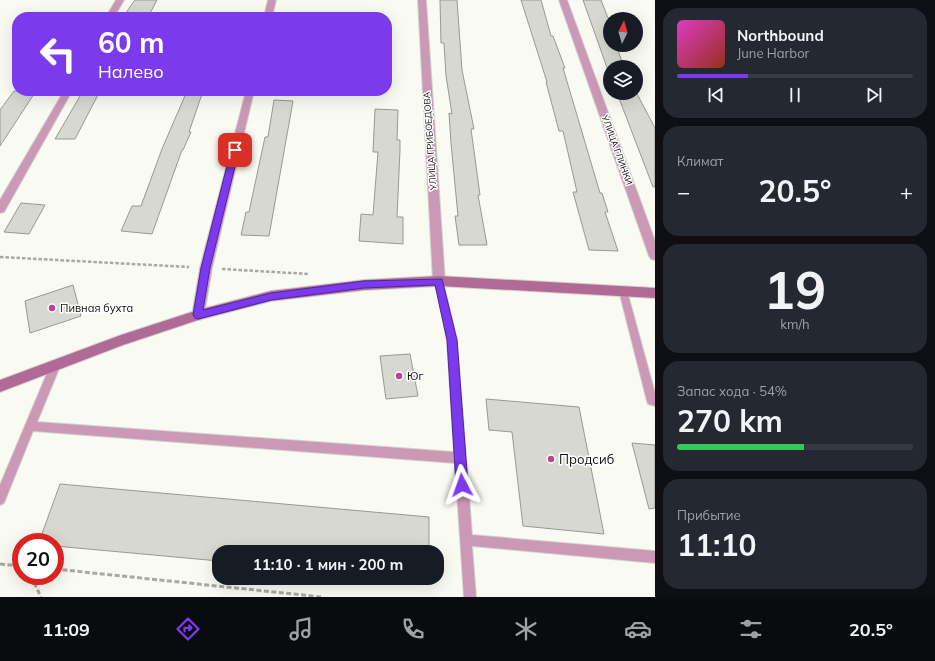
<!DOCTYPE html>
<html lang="ru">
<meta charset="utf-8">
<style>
body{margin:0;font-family:Mulish,sans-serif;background:#242831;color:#f1f3f6;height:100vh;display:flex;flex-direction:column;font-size:15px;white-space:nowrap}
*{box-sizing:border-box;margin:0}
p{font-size:13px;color:#9ea1a6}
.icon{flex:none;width:22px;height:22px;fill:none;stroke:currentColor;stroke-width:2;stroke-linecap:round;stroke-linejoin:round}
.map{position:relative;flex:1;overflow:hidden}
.side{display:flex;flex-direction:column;gap:8px;padding:8px;background:#0d0f14;width:280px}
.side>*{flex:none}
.banner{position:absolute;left:12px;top:12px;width:380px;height:84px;border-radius:16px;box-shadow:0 4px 16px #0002;background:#7c3aed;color:#fff;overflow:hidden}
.needle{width:26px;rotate:5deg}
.controls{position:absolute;left:603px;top:12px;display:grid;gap:8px}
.controls a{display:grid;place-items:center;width:40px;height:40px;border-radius:50%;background:#171b24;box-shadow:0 4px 16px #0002;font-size:20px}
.speed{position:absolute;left:12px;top:533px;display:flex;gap:8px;font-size:20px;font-weight:700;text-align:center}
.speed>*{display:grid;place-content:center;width:52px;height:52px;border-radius:50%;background:#171b24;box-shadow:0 4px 16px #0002;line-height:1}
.speed .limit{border:6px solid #d22;background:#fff;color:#111}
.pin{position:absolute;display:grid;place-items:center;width:34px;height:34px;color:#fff;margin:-17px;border-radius:8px;box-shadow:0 2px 6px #0006}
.me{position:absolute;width:44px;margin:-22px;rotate:356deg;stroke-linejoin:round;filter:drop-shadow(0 0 3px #0008)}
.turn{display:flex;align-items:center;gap:14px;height:84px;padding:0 20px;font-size:18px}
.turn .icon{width:52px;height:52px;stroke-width:2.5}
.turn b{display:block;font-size:28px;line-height:34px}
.big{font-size:30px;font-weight:700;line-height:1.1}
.side .tile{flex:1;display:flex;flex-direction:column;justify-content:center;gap:6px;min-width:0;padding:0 14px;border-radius:16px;background:#242831}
.side .dial{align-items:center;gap:0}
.dial b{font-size:52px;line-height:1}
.song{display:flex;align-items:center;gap:12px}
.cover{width:48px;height:48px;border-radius:6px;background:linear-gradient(135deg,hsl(310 70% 55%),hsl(10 70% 35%))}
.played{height:4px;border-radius:2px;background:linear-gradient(90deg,#7c3aed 30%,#363941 30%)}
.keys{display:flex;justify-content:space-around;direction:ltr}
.heat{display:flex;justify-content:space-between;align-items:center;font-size:22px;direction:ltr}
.charge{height:6px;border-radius:3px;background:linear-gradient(90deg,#34c759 54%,#363941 0)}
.trip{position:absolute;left:212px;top:545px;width:232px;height:40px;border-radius:16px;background:#171b24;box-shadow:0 4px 16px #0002;font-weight:700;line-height:40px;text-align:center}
.dock{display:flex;height:64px;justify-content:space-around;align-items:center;background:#090b0e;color:#9ea1a6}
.dock .icon{width:28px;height:28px}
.dock .selected{color:#7c3aed}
.dock b{font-size:18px;color:#f1f3f6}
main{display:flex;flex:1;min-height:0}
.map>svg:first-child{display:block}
.building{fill:#d7d9d1;stroke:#989992}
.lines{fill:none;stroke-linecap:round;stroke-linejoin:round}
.service-casing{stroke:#d3d4cd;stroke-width:2}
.minor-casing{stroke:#d3d4cd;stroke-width:2}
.secondary-casing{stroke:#d3d4cd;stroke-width:2}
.path-far1{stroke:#a8a9a3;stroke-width:2.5;stroke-dasharray:3.5 2;stroke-linecap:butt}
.path{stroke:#a8a9a3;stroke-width:3;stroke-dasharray:5 2.5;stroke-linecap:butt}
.service{fill:#cb99b6;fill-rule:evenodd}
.minor{fill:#cb99b6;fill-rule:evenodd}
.secondary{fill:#b16a95;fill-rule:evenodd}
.route{fill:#7c3aed;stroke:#51269a}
.poi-dot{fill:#bd4294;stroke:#fff;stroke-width:1.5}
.labels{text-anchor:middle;stroke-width:3;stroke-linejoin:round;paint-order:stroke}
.far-street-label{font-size:9px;fill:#0e0e0c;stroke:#fff}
.poi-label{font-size:11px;fill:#0e0e0c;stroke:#fff;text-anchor:start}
.near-poi-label{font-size:13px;fill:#0e0e0c;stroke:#fff;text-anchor:start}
</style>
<main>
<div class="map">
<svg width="655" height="597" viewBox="0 0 655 597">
<rect width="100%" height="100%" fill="#f9faf2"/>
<g class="building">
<polygon points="135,0 157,0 148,17 123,17"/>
<polygon points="440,0 457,0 462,70 474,129 471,129 480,195 478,195 487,245 459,245 455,216 458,216 451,143 449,113 452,114 446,76 444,43 441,43"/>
<polygon points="521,0 541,0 551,36 553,36 565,68 563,68 600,193 602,193 608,212 605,212 618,251 589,250 573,192 577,192 563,131 559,131 546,82 547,82"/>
<polygon points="583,0 601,0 608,18 610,18 610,45 616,45 624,67 610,67 610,76"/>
<polygon points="14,91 36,91 0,146 0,110"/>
<polygon points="83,91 100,91 75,139 55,139"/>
<polygon points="187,91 203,91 189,132 191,132 183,150 182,150 152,234 121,231 132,206 141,206 162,149"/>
<polygon points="636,92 655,128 655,187 653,187 617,93"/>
<polygon points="274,100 293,101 269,236 241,235 246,212 249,212 265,137 268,137"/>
<polygon points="375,109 398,110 397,140 400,140 400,150 397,217 403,217 403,244 359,241 361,214 373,215 378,152 373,152"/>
<polygon points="21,203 45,205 29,234 4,232"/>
<polygon points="73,285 81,316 30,333 25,301"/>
<polygon points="410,354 418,396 386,399 380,356"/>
<polygon points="486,399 579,407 604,534 523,526 512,432 489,430"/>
<polygon points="632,443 655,445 655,508 649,509"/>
<polygon points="60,484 429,517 429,552 219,552 219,561 55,546 55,542 39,542"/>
</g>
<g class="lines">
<defs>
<g id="service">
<polygon points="439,277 442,279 443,281 457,340 472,535 655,551 655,563 472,546 476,597 464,597 455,463 33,431 4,503 0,505 0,485 51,364 53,361 56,360 59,361 61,364 37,422 454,452 447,340 435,281 436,279"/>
<polygon points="623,287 626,288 627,291 655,393 655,406 648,404 647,401 619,291 620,288"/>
</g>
<g id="minor">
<polygon points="116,0 124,0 114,17 106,17"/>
<polygon points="268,0 276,0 272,17 264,17"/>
<polygon points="418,0 426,0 445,281 443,284 439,286 435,284 433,281"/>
<polygon points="559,0 567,0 655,241 655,260 651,259 649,256"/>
<polygon points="64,91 72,91 4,212 0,213 0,200"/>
<polygon points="246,91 254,91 212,268 204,315 202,319 198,320 194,319 192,315 200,268"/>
</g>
<polygon id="secondary" points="439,276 655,288 655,298 439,286 364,290 271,301 198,320 123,345 0,392 0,380 121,335 198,310 271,291 364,280"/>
</defs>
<use href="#service" class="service-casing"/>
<use href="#minor" class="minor-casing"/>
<use href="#secondary" class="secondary-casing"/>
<g class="path-far1">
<polyline points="0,257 189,267"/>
<polyline points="222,269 309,274"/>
</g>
<g class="path">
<polyline points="0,564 21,566"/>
<polyline points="55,569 322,597"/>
<polyline points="31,576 41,597"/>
</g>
<use href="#service" class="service"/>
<use href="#minor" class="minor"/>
<use href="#secondary" class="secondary"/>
</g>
<polygon class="route" points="235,147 239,150 210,268 203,310 271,293 364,281 442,279 457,340 468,485 466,489 462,491 458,489 456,485 447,340 435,285 364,288 271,300 198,319 195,318 193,315 201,268 231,150"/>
<g class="poi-dot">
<circle cx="52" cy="308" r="4"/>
<circle cx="399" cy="376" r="4"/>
<circle cx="551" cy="459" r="4"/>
</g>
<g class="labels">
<g class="far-street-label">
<text transform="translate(430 141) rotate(-94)" y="3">УЛИЦА ГРИБОЕДОВА</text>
<text transform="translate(617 150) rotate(70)" y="3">УЛИЦА ГЛИНКИ</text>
</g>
<g class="poi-label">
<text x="60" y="312">Пивная бухта</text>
<text x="407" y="380">Юг</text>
</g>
<g class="near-poi-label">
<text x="559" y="464">Продсиб</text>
</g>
</g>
</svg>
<div class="controls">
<a><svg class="needle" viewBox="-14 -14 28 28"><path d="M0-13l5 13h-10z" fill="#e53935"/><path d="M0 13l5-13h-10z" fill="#9ea1a6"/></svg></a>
<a><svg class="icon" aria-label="layers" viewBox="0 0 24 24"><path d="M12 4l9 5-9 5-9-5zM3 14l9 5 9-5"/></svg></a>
</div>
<div class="speed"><div class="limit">20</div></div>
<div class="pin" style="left:235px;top:150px;background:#d93025"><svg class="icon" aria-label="arrive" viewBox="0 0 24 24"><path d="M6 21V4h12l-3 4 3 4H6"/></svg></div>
<svg class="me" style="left:462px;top:485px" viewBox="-20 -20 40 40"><path d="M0-17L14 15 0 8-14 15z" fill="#7c3aed" stroke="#fff" stroke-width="4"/></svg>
<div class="trip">11:10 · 1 мин · 200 m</div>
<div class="banner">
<div class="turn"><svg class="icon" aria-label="left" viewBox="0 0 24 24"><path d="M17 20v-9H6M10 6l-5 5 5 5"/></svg><div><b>60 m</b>Налево</div></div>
</div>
</div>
<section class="side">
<div class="tile">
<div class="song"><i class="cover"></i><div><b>Northbound</b><p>June Harbor</p></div></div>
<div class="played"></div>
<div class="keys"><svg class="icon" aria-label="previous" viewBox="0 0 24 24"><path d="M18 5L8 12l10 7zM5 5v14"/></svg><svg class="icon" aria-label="pause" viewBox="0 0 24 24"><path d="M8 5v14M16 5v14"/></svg><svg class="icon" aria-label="next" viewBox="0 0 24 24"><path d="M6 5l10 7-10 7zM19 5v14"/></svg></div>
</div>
<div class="tile"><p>Климат</p>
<div class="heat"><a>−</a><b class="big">20.5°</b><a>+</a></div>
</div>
<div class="tile dial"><b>19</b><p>km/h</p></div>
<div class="tile"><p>Запас хода · 54%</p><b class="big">270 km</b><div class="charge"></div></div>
<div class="tile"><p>Прибытие</p><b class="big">11:10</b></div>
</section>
</main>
<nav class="dock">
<b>11:09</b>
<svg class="icon selected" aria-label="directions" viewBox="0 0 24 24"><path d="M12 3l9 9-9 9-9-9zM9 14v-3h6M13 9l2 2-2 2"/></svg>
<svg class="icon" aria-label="music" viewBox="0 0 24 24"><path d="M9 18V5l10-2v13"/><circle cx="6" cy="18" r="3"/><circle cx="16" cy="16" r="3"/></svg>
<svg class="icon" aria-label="phone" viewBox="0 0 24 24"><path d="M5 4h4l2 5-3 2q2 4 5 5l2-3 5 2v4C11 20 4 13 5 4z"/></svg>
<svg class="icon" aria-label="climate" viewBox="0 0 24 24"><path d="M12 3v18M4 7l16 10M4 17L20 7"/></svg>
<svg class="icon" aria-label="car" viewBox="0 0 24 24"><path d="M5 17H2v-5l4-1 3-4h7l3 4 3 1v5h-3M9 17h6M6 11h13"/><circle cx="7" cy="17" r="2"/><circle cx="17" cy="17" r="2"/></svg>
<svg class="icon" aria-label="filters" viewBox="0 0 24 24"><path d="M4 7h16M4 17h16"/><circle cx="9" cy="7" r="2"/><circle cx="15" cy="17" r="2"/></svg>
<b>20.5°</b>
</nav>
